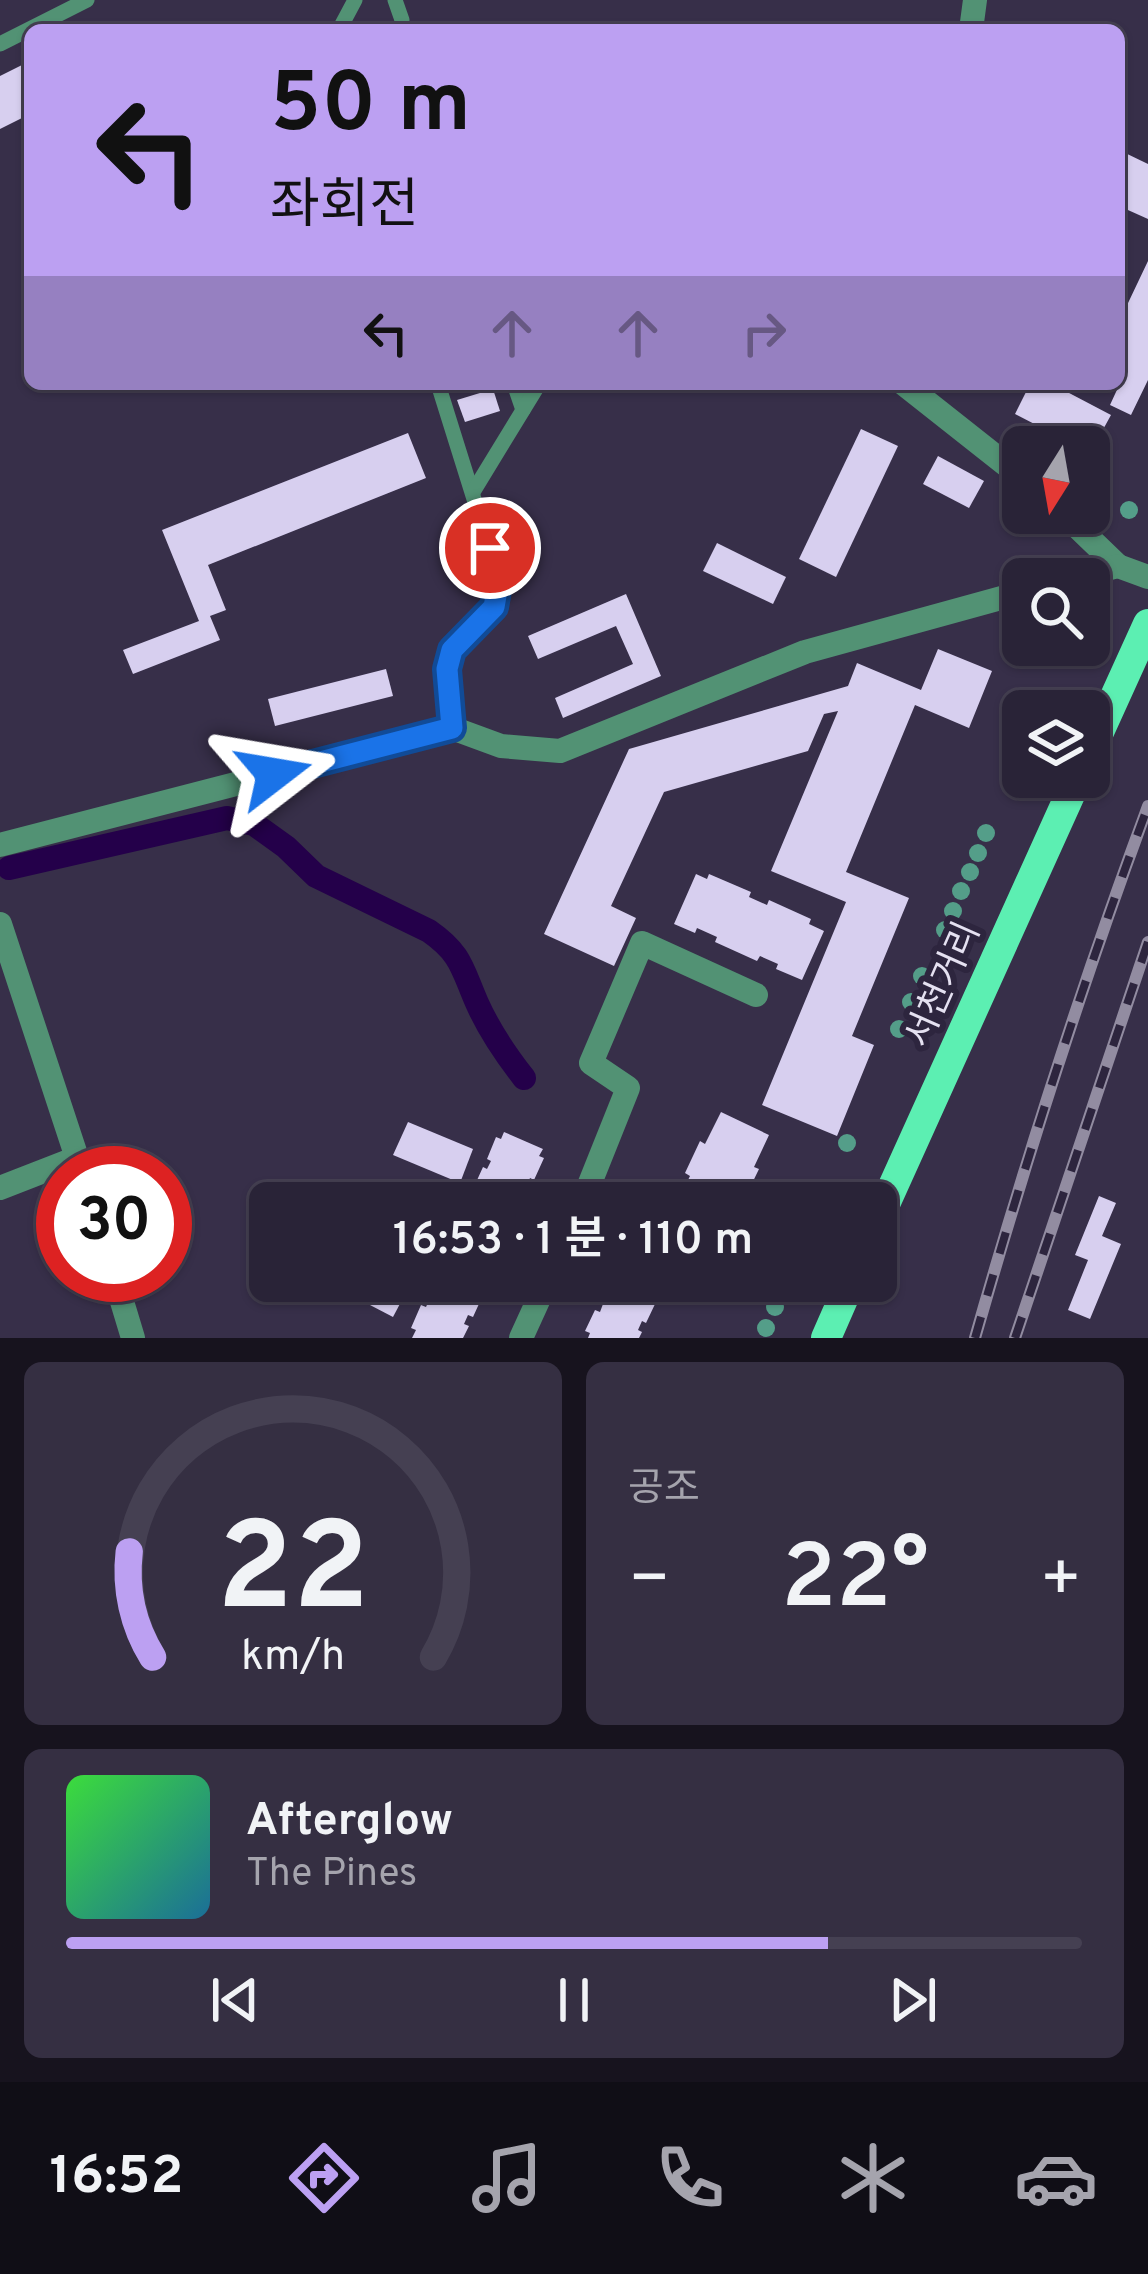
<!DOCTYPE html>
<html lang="ko">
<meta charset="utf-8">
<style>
body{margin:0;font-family:Overpass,"Noto Sans KR",sans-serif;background:#352f42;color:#f1f3f6;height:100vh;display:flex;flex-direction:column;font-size:45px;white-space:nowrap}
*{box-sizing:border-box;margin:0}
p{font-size:39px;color:#a5a4ad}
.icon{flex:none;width:66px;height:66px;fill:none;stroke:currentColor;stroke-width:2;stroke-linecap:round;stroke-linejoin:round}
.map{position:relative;height:1338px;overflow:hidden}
.drawer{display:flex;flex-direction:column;gap:24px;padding:24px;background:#17131e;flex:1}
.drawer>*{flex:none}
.top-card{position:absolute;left:24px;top:24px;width:1101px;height:366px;border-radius:18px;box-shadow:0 3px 9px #0004,0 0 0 3px #454052;background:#bca0f2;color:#111;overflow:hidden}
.needle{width:78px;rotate:191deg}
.fabs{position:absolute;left:1002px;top:426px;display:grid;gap:24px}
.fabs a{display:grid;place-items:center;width:108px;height:108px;border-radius:18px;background:#292337;box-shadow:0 3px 9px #0004,0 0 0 3px #454052;font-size:60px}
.speed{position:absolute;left:36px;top:1146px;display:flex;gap:24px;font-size:60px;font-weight:700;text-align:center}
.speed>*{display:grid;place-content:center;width:156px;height:156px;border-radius:50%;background:#292337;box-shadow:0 3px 9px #0004,0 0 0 3px #454052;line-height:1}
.speed .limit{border:18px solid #d22;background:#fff;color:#111}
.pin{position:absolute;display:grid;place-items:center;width:102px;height:102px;color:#fff;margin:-51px;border:6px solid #fff;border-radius:50%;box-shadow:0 3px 12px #0007}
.me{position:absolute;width:132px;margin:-66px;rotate:76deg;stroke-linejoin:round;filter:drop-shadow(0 0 9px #0008)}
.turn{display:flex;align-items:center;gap:42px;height:252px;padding:0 48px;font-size:54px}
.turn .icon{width:156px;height:156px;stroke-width:2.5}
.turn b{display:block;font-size:84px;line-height:102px}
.lanes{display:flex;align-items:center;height:114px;padding:0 48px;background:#0003;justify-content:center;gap:60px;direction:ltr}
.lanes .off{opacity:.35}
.big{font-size:90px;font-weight:600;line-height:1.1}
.drawer .tile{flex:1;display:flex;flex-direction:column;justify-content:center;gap:18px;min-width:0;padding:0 42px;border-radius:18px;background:#352f42}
.drawer .dial{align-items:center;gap:0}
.dial svg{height:312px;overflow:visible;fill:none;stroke:#454052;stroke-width:7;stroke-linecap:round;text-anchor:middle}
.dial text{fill:#f1f3f6;stroke:none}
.song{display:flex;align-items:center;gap:36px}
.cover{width:144px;height:144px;border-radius:18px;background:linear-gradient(135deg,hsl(120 70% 55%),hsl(200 70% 35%))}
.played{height:12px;border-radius:6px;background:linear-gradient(90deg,#bca0f2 75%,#454052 75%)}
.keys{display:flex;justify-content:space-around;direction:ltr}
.heat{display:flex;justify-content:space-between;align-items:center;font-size:66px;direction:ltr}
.drawer .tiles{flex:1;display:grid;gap:24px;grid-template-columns:1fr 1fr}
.tile:last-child{grid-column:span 2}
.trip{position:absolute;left:249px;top:1182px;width:648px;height:120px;border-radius:18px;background:#292337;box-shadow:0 3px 9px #0004,0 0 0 3px #454052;font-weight:600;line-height:120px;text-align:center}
.dock{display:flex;height:192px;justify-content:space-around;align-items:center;background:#100e16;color:#a5a4ad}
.dock .icon{width:84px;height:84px}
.dock .selected{color:#bca0f2}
.dock b{font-size:54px;color:#f1f3f6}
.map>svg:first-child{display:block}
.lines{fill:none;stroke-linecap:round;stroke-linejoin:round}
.canal{stroke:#24004a;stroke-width:24}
.building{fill:#d7cfef}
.lane{stroke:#529274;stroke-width:15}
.street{stroke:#529274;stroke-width:24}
.primary{stroke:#5cefb2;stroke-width:30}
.rail-casing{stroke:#928ca1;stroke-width:12}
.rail{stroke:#2d253e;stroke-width:8;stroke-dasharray:22;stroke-linecap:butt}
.tree{fill:#549e89}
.route-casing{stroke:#114b97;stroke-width:30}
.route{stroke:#1a73e8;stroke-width:21}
.labels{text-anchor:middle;stroke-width:12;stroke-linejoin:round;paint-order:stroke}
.street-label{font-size:36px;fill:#e5e1f1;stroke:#2d253e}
</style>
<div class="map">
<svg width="1148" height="1338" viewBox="0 0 1148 1338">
<rect width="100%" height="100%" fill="#372f49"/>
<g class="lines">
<path class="canal" d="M 9,868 L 227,818 L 254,824 L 286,847 L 316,876 L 429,931 C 462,954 462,969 477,1003 C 489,1030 506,1055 524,1078"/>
</g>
<g class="building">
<polygon points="30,61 30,114 0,129 0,76"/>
<polygon points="1119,150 1148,164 1148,219 1119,206"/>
<polygon points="1148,261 1148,380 1131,415 1110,405 1121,381 1119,380 1119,322"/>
<polygon points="1030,384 1052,384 1111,415 1089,455 1089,447 1079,447 1015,414"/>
<polygon points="493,389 500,411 465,422 457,400"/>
<polygon points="861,429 898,446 836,577 799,559"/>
<polygon points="408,433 426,478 208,565 226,610 210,616 220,640 133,674 123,650 199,621 162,530"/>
<polygon points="938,456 984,481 969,508 923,484"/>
<polygon points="717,543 786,577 773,604 703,571"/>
<polygon points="626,594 661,676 563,718 555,698 633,664 616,626 538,659 528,636"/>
<polygon points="938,649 992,671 969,728 915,705 846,872 909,898 852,1036 874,1045 837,1136 762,1105 846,902 771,871 838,711 824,714 808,751 664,792 611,906 636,918 614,966 544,934 629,749 848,686 857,663 921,690"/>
<polygon points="386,669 393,696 275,726 268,699"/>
<polygon points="696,874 707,879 709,874 751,892 749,897 767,905 769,900 811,919 809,924 824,931 802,980 776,969 778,964 760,956 757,961 715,942 717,937 697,928 695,933 674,924"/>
<polygon points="721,1112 769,1135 754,1167 759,1169 743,1202 738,1199 736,1203 715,1203 684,1188 690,1176 685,1173 700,1141 705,1144"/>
<polygon points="408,1122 473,1149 460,1183 393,1155"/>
<polygon points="504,1132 543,1149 539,1156 544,1158 534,1180 530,1178 526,1187 530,1188 524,1203 472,1203 478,1191 473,1189 483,1167 487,1169 491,1161 487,1159 496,1137 501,1139"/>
<polygon points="397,1179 446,1203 385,1203"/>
<polygon points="1099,1196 1116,1203 1102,1236 1121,1244 1090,1319 1068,1310 1088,1260 1075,1255"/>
<polygon points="383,1281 412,1281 393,1317 370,1305"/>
<polygon points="432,1281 483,1281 478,1293 483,1295 473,1317 468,1315 464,1324 469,1326 463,1338 412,1338 416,1330 411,1328 421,1305 426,1307 430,1298 425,1296"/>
<polygon points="608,1281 631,1281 655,1292 651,1300 656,1302 646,1323 642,1321 638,1330 642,1332 639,1338 588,1338 590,1333 585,1331 595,1310 600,1312 603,1304 599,1301"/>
</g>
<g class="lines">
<g class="lane">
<polyline points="395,0 402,20 400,30"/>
<polyline points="339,30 355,0"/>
<polyline points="0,44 87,0"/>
<polyline points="438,384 499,579 494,607 452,650 447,669 452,728"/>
<polyline points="514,384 523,410"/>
<polyline points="473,492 539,384"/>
</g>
<g class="street">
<polyline points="971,30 975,0"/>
<polyline points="904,384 1023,478"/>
<polyline points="1063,513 1118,566"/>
<polyline points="1070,579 1118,566 1148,577"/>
<polyline points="0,845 452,728 501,746 560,751 805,652 1023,592"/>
<polyline points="0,924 82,1173"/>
<polyline points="0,1188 77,1158"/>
<polyline points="582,1203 628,1088 591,1063 642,943 756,995"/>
<polyline points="114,1275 133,1338"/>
<polyline points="521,1338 547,1281"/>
</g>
<g class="primary">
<polyline points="1089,754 1148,624"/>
<polyline points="876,1224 1078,777"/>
<polyline points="826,1338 851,1281"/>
</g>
<defs>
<g id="rail">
<path d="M 975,1338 C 1026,1159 1083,981 1148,806"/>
<polyline points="1015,1338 1148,942"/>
</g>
</defs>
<use href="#rail" class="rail-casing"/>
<use href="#rail" class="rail"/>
</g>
<g class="tree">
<circle cx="1129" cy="510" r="9"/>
<circle cx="1050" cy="697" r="9"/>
<circle cx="1013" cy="776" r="9"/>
<circle cx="986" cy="833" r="9"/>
<circle cx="978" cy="853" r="9"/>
<circle cx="970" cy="872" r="9"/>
<circle cx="961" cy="891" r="9"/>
<circle cx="953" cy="911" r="9"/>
<circle cx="945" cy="930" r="9"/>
<circle cx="922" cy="976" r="9"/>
<circle cx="911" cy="1002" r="9"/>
<circle cx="899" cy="1029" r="9"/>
<circle cx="847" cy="1143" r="9"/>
<circle cx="775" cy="1307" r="9"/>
<circle cx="766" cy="1328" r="9"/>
</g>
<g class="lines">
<defs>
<polyline id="route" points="274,774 452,728 447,669 452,650 494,607 499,579 490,548"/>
</defs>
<use href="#route" class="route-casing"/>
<use href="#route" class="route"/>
</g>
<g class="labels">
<g class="street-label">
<text transform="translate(941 984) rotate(-66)" y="13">서천거리</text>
</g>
</g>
</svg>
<div class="fabs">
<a><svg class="needle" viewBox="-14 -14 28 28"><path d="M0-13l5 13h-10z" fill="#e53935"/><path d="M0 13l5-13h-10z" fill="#a5a4ad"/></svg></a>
<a><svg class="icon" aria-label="search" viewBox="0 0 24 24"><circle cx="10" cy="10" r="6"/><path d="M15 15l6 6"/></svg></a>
<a><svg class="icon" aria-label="layers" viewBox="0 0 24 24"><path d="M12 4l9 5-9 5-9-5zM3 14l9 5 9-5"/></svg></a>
</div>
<div class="speed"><div class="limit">30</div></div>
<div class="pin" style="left:490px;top:548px;background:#d93025"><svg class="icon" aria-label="arrive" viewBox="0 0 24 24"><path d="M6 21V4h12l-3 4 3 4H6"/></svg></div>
<svg class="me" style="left:274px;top:774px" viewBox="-20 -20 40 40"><path d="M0-17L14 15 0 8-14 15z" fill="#1a73e8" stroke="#fff" stroke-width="4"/></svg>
<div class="trip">16:53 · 1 분 · 110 m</div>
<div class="top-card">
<div class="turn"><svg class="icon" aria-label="left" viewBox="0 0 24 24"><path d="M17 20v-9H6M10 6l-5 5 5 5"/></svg><div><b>50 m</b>좌회전</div></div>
<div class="lanes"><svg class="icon" aria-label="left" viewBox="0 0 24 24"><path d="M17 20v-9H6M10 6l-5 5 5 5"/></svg><svg class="icon off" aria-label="ahead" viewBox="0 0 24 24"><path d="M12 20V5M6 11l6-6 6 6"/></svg><svg class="icon off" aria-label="ahead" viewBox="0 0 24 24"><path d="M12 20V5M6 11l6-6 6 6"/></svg><svg class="icon off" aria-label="right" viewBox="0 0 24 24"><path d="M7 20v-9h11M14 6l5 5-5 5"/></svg></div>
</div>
</div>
<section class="drawer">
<div class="tiles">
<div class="tile dial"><svg viewBox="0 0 100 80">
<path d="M14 69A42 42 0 1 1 86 69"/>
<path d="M14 69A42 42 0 0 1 8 42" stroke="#bca0f2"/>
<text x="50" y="56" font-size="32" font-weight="700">22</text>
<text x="50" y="72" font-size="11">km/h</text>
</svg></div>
<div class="tile"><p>공조</p>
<div class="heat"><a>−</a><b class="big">22°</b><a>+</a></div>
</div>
<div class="tile">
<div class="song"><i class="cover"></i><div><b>Afterglow</b><p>The Pines</p></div></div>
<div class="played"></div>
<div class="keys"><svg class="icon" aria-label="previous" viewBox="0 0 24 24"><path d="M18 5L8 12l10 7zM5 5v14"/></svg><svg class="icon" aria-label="pause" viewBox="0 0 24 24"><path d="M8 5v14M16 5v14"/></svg><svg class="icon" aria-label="next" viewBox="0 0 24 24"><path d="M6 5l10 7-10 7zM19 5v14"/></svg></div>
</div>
</div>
</section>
<nav class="dock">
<b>16:52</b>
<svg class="icon selected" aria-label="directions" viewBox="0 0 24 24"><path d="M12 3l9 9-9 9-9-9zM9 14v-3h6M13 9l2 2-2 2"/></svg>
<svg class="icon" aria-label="music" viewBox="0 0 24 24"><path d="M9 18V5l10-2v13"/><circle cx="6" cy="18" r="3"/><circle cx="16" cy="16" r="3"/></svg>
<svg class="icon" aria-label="phone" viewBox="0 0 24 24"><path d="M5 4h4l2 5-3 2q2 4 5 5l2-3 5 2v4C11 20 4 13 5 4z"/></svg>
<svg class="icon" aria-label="climate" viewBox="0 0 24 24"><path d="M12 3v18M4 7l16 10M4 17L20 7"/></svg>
<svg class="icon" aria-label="car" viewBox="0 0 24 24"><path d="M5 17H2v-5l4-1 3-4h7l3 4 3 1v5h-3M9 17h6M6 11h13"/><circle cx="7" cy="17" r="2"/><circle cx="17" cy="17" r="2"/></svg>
</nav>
